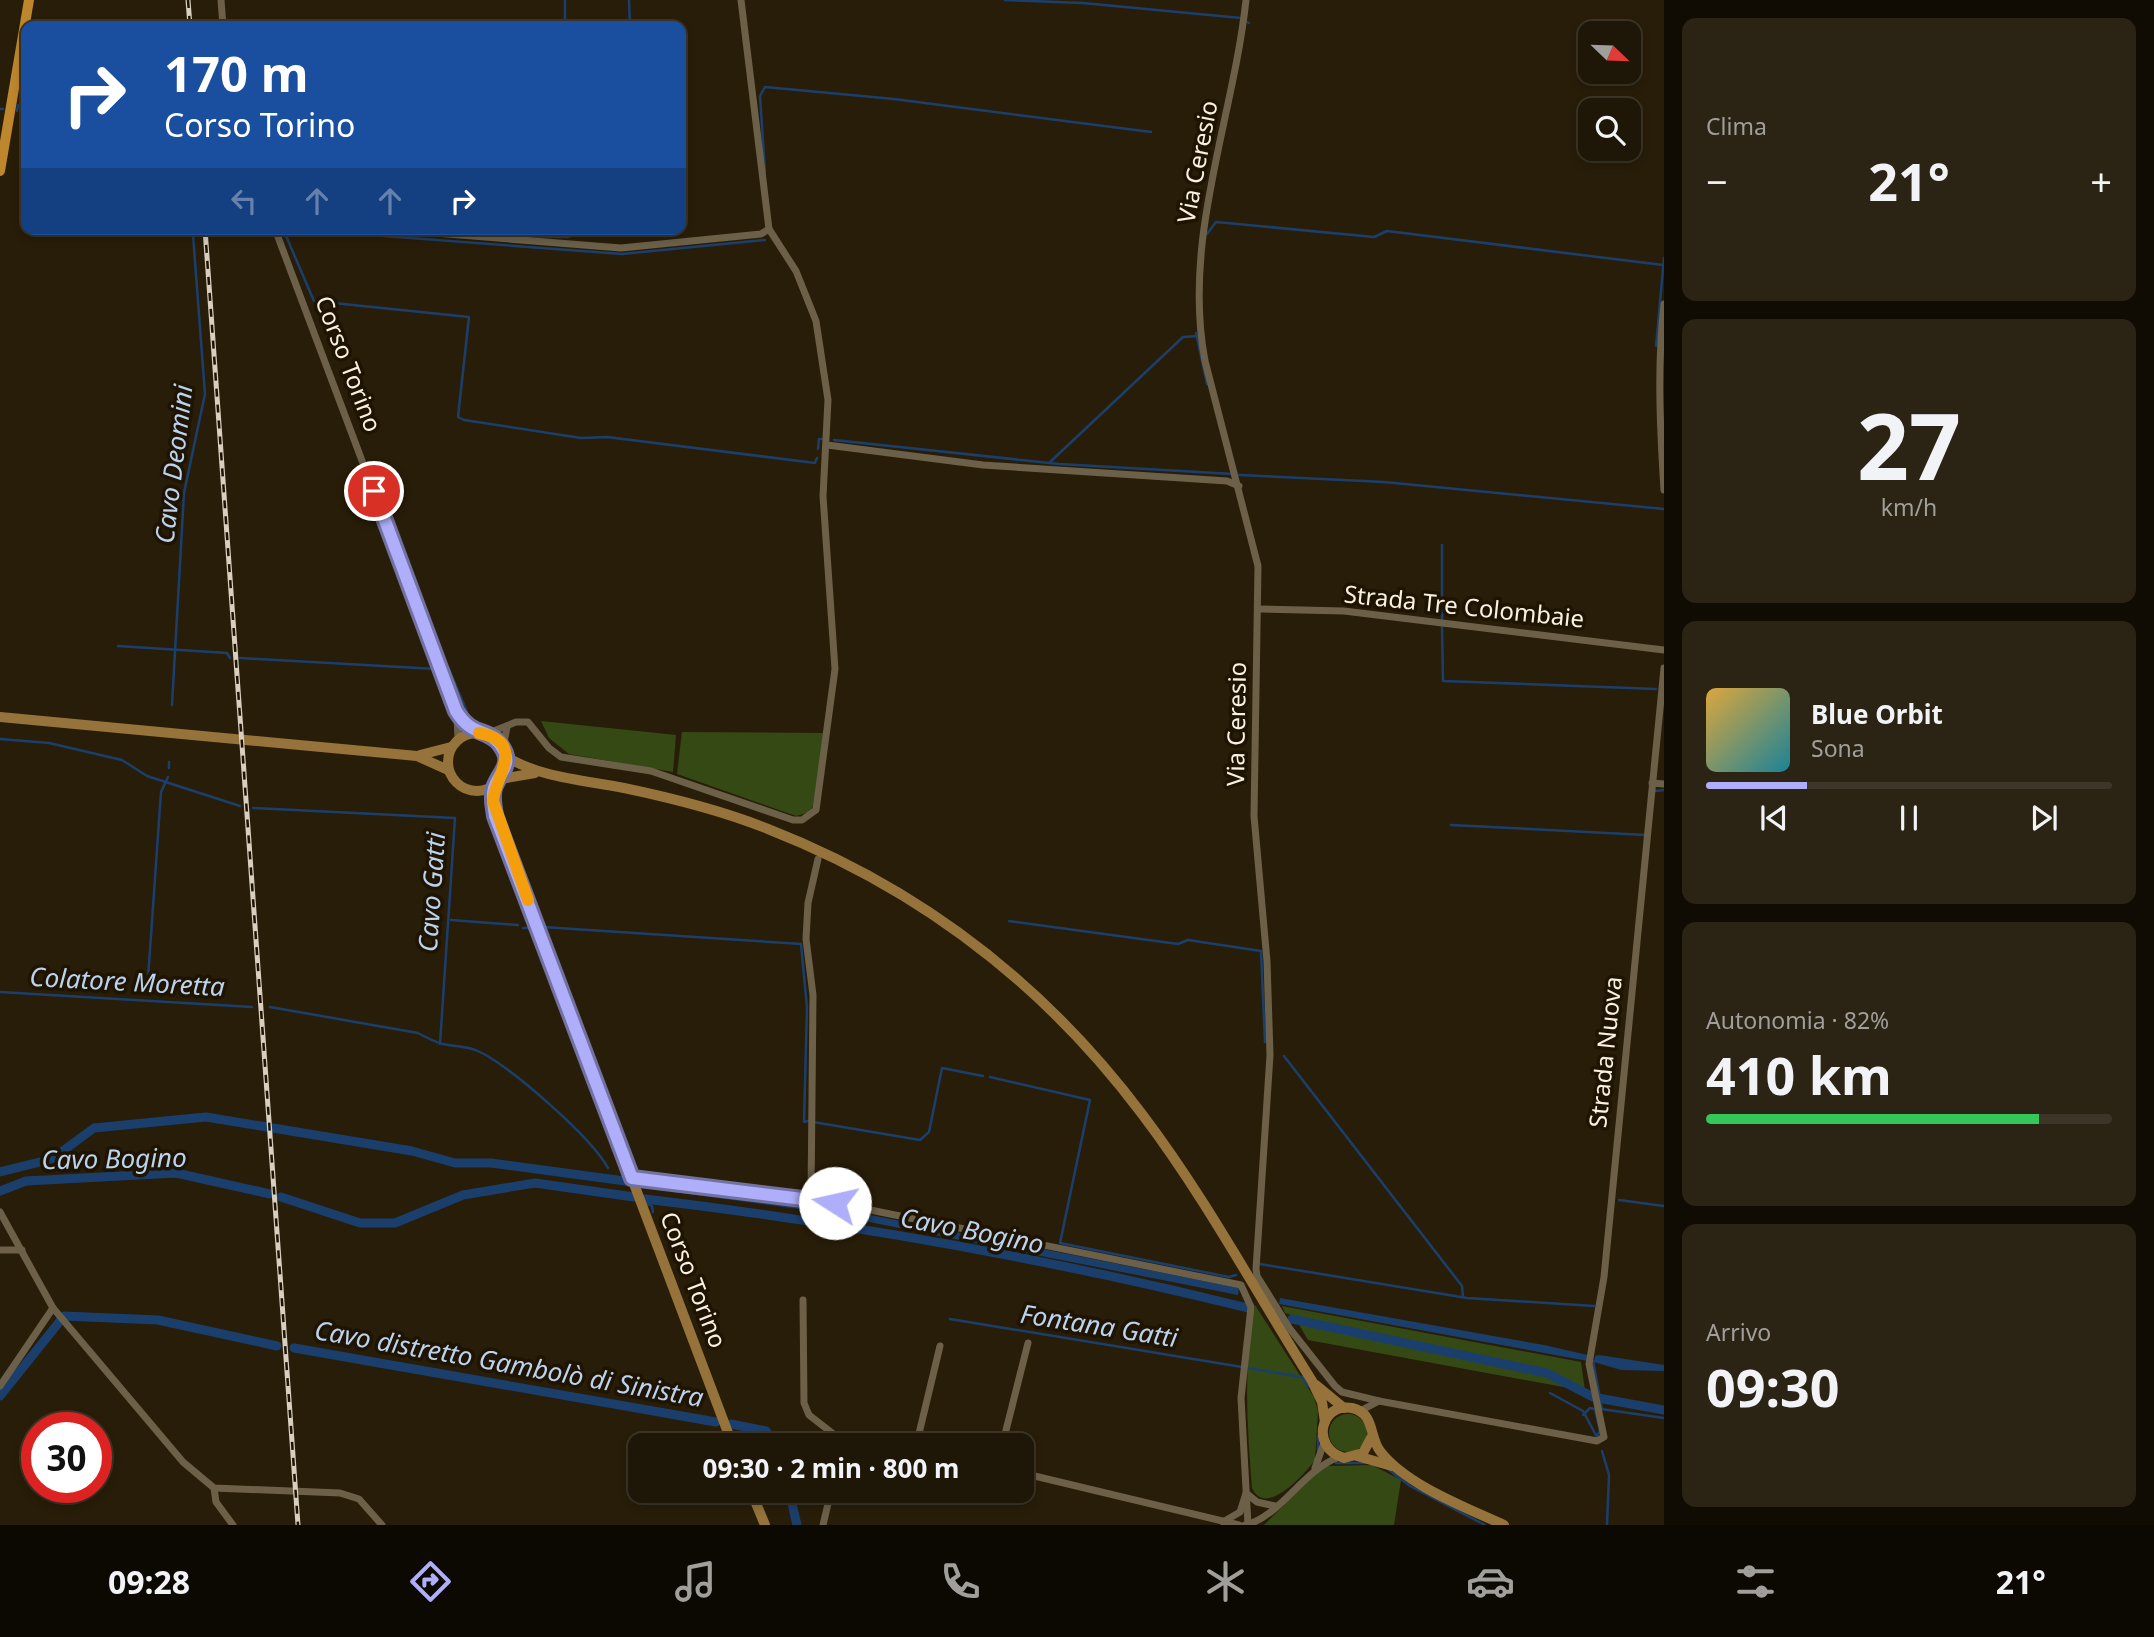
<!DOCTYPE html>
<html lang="it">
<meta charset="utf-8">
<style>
body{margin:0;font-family:"Noto Sans",sans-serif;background:#2b2314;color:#f1f3f6;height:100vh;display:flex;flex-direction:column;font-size:26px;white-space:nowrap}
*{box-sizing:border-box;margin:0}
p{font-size:23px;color:#a19f9b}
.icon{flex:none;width:38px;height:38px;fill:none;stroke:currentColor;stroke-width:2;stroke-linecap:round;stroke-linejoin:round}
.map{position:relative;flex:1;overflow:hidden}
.drawer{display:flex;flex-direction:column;gap:18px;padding:18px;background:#100c03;width:490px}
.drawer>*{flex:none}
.hud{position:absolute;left:21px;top:21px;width:665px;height:214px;border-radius:14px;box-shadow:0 4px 10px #0003,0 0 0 2px #3c3528;background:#1a4fa0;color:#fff;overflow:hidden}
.needle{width:46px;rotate:113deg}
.tools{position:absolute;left:1578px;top:21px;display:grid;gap:14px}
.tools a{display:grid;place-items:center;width:63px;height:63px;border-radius:14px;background:#1e1606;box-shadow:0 4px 10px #0003,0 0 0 2px #3c3528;font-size:35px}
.speed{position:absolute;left:21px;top:1412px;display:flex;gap:14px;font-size:35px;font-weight:700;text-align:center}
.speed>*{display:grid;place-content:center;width:91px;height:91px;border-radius:50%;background:#1e1606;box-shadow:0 4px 10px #0003,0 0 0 2px #3c3528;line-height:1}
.speed .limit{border:10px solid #d22;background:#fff;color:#111}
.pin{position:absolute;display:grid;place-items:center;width:60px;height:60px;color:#fff;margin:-30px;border:4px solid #fff;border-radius:50%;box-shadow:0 2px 7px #0007}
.me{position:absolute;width:77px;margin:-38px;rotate:280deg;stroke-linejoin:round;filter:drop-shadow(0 0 5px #0008)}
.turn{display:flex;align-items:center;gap:24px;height:147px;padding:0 28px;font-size:32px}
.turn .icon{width:91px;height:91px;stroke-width:2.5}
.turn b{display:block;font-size:49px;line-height:60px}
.lanes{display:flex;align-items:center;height:66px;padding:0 28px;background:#0003;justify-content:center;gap:35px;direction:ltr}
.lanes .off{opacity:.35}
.big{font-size:52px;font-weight:700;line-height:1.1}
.drawer .widget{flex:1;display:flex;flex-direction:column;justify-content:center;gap:10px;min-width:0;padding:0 24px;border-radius:14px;background:#2b2314}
.drawer .dial{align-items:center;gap:0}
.dial b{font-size:91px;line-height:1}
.song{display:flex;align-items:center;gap:21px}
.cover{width:84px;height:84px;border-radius:10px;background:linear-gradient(135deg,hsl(40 70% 55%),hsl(190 70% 35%))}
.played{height:7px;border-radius:4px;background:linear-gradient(90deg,#aeaefa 25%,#3c3528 25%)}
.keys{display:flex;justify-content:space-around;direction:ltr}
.heat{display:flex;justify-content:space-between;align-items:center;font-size:38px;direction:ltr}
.charge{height:10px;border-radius:5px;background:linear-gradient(90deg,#34c759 82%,#3c3528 0)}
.trip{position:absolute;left:628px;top:1433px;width:406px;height:70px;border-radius:14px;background:#1e1606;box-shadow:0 4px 10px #0003,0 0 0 2px #3c3528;font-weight:700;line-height:70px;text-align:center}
.tabs{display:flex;height:112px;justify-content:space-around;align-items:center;background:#0c0902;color:#a19f9b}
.tabs .icon{width:49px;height:49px}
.tabs .active{color:#aeaefa}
.tabs b{font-size:32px;color:#f1f3f6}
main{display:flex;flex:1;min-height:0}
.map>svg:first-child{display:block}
.green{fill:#354915}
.water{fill:#1b3f6d}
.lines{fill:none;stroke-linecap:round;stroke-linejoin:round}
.stream{stroke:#1b3f6d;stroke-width:2.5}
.canal{stroke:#1b3f6d;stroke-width:9}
.minor{stroke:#6c6049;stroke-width:7}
.secondary{stroke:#95733b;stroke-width:10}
.primary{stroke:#be862d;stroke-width:10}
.rail-casing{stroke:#d8cfc1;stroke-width:5}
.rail{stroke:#1f1401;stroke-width:2.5;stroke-dasharray:8;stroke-linecap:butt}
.route-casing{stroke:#7171a2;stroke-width:18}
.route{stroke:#aeaefa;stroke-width:12}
.slow{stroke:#f59e0b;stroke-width:12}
.labels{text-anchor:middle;stroke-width:7;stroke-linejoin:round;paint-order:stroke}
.street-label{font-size:24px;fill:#f9f1e4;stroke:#1f1401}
.water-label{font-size:26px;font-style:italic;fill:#bcd3f0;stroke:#1f1401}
</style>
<main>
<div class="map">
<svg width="1664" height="1525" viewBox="0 0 1664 1525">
<rect width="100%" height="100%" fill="#281d08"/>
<g class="green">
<polygon points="541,721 676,735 673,772 569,754 549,738"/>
<polygon points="682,732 823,733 816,800 810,812 796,816 677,774"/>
<path d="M 1255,1305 L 1314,1397 L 1318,1411 L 1315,1460 C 1304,1475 1265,1518 1252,1488 C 1247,1425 1243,1367 1255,1305 Z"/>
<polygon points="1282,1306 1581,1362 1585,1391 1308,1340 1294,1316 1285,1313"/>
<circle cx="1348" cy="1433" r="19"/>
<polygon points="1372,1465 1401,1480 1394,1525 1264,1525 1312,1477 1327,1466"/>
</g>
<g class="water">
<polygon points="815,1204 1239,1288 1238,1295 814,1211"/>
<polygon points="1280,1298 1544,1345 1588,1355 1588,1361 1279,1304"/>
<polygon points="1599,1355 1664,1365 1664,1371 1621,1370 1594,1362 1595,1356"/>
</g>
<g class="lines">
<g class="stream">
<polyline points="565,0 565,26"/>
<polyline points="629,0 630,26"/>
<polyline points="1005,0 1083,3 1241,18"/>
<polyline points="1247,22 1249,23"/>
<polyline points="0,109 3,109"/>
<polyline points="17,111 18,105 26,105"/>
<polyline points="765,172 760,96 765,87 894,99 1151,132"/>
<polyline points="283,229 314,301 469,317 458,417 464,420 581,438 607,437 815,463 817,458"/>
<polyline points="290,229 622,254 765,240"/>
<polyline points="1207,234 1216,222 1374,237 1387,231 1663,265"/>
<polyline points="212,235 261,229"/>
<polyline points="509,236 567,237 571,236 573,229"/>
<polyline points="1196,333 1207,384"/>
<polyline points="1656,346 1664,258"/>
<polyline points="834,440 1059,464 1233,474"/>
<polyline points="818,449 819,439 822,439"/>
<polyline points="1049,463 1183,337 1198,336"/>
<polyline points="1239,475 1384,482 1664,509"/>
<polyline points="1442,545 1442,621"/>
<polyline points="1442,627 1443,681 1656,689"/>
<polyline points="118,646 227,653 230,658"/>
<polyline points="240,658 436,669"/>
<polyline points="443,669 448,667 467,712"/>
<polyline points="172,705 184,493 205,394 193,235 201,236"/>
<polyline points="0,739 49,743 122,760 147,776 240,806"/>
<polyline points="169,768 169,762"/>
<polyline points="1655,791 1664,790"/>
<polyline points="500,805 543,927 801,944 807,1008 804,1122 808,1121"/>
<polyline points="253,808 455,818 440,1044"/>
<polyline points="1451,825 1646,835"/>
<polyline points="451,920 518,925"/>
<polyline points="1009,921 1178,944 1188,940 1261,951 1265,1042"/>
<polyline points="523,928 533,928"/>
<polyline points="0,992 252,1007"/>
<polyline points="147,993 161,792 168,777"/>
<path d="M 270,1007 L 418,1033 C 426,1037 434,1042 443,1044 C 458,1047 470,1046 484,1054 C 516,1072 591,1137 608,1168"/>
<polyline points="1284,1056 1462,1286 1463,1297"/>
<polyline points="990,1077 1090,1100 1060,1243 1229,1277 1236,1275"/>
<polyline points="813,1122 920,1140 929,1132 942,1068 983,1076"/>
<polyline points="607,1176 626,1178"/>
<polyline points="1619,1200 1664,1206"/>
<polyline points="647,1204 652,1206 653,1212"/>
<polyline points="1260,1264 1467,1298 1594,1306"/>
<polyline points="950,1319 1242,1367"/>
<polyline points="1593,1361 1602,1409"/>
<polyline points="1248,1368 1302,1377 1308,1386"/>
<polyline points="1550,1393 1583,1411 1597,1437"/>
<polyline points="1595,1409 1600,1431 1597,1436"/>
<polyline points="1601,1409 1664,1418"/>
<polyline points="1583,1415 1590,1408 1594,1409"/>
<polyline points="1318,1450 1318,1436"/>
<polyline points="1602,1451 1609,1475 1607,1525"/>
<polyline points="1336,1463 1365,1463"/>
<polyline points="1388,1469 1410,1486 1485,1525"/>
</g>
<g class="canal">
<polyline points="0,1172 52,1159 94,1128 206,1117 412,1151 455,1163 491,1163 825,1208"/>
<polyline points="0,1191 26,1181 176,1173 270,1194"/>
<polyline points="281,1197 360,1223 395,1223 463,1195 535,1183 634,1197"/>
<path d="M 645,1199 C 847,1223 1050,1259 1248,1308"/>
<polyline points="1292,1319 1547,1373 1593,1397"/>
<polyline points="294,1348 716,1422"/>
<polyline points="0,1396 64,1316 158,1320 277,1346"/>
<polyline points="1598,1398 1664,1410"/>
<polyline points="731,1424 766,1431 777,1446"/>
<polyline points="789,1491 797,1525"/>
</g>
<g class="minor">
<polyline points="221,0 223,26"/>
<path d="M 1246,0 C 1233,120 1182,239 1205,361 L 1258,566 L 1254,816 L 1267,961 L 1270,1055 L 1256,1269 L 1257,1276 L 1290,1329 L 1335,1386 L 1342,1392 L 1379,1401"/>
<polyline points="275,229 456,711 466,726 476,733"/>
<polyline points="385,229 621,248 761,234 769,229 741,0"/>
<path d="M 1664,304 C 1657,366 1660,427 1664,490"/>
<polyline points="827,445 983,465 1227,481 1239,486"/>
<polyline points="1260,609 1344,611 1664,650"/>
<polyline points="457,715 458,739"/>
<polyline points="486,734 516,722 528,722 549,748 561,757 651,771 793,820 802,820 816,810 835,669 823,496 828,400 816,321 796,271 769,229"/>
<polyline points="503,748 507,727"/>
<polyline points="1652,783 1664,784"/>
<polyline points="632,1178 811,1198 1241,1285 1251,1307 1241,1398 1248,1525"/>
<polyline points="811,1198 813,995 806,939 808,903 818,859"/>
<polyline points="0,1212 53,1308 183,1462 214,1488 340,1493 359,1499 382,1525"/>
<polyline points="0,1250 22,1250"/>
<polyline points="803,1300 804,1403 809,1415 845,1443"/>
<polyline points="0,1386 53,1308"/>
<polyline points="1360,1411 1379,1401 1597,1441 1604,1437 1589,1364 1604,1277 1664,668"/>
<polyline points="843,1446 863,1436 907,1446"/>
<polyline points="916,1446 940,1346"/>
<polyline points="1002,1446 1028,1343"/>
<polyline points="1315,1468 1324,1443"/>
<polyline points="1022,1473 1239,1525"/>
<polyline points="214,1488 216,1502 233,1525"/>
<polyline points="1223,1522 1240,1512 1246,1493 1257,1502 1275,1506"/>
<polyline points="823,1525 831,1491"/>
<path d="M 1245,1525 C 1279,1518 1303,1470 1339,1457"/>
</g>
<g class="secondary">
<polyline points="0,717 417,756 448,770"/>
<circle cx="477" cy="762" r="29"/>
<polyline points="420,755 451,747"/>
<path d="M 505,756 C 540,778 584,780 624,788 C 672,798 721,810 768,829 C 919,888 1045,985 1142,1114 C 1205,1197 1256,1292 1312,1381 L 1322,1402 L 1325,1422"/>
<polyline points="501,779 535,773"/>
<polyline points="494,786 495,816 733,1446"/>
<polyline points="1316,1385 1344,1408"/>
<path d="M 1372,1436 L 1363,1453 L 1344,1458 C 1310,1448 1320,1402 1352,1408 C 1375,1413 1369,1437 1380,1451 C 1406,1485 1465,1507 1504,1525"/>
<polyline points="1357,1456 1392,1466"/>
<polyline points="751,1491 765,1525"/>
</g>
<polyline class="primary" points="0,171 29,0"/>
<defs>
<g id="rail">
<polyline points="188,0 190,26"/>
<polyline points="205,229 298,1525"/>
</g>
</defs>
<use href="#rail" class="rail-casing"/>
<use href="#rail" class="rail"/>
</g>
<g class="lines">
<defs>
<path id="route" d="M 374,491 L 456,711 C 473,738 485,727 499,743 C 516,764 499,772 494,788 C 491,797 494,807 495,816 L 632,1178 L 835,1203"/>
</defs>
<use href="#route" class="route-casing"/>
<use href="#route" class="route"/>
<path class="slow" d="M 479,733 C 528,742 494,778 493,801 L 528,900"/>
</g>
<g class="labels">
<g class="street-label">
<text transform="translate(1198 162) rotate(-79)" y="8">Via Ceresio</text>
<text transform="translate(348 364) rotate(69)" y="8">Corso Torino</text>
<text transform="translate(1464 607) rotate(6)" y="8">Strada Tre Colombaie</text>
<text transform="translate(1237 724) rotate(-89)" y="8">Via Ceresio</text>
<text transform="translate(1606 1052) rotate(-84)" y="8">Strada Nuova</text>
<text transform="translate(693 1280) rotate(69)" y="8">Corso Torino</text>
</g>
<g class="water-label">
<text transform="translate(174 464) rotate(-83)" y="9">Cavo Deomini</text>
<text transform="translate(432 892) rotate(-86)" y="9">Cavo Gatti</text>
<text transform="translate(127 982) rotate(3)" y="9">Colatore Moretta</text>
<text transform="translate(114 1159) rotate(-1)" y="9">Cavo Bogino</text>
<text transform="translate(972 1231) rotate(11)" y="9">Cavo Bogino</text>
<text transform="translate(1099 1326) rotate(9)" y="9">Fontana Gatti</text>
<text transform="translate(509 1364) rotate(10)" y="9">Cavo distretto Gambolò di Sinistra</text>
</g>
</g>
</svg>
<div class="tools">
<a><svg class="needle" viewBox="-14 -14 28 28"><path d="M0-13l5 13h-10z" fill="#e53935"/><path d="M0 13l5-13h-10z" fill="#a19f9b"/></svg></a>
<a><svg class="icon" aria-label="search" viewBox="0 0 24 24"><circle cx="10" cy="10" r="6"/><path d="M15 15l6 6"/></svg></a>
</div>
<div class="speed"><div class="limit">30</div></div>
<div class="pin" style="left:374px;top:491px;background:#d93025"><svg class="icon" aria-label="arrive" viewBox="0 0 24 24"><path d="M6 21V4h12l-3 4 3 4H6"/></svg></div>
<svg class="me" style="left:835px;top:1203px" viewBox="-20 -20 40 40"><circle r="19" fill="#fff"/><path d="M0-13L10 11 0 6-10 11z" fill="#aeaefa"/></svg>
<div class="trip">09:30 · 2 min · 800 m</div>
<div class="hud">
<div class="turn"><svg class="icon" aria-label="right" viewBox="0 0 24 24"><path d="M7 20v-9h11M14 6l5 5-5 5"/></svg><div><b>170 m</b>Corso Torino</div></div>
<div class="lanes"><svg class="icon off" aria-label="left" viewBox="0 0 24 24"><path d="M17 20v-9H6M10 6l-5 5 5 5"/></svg><svg class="icon off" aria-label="ahead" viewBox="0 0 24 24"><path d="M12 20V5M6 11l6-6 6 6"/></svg><svg class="icon off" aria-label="ahead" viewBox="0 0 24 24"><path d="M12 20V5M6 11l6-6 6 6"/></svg><svg class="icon" aria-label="right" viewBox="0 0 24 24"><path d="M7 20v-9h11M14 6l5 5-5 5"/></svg></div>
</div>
</div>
<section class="drawer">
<div class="widget"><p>Clima</p>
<div class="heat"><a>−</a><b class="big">21°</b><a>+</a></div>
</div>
<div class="widget dial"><b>27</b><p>km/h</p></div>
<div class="widget">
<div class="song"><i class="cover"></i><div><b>Blue Orbit</b><p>Sona</p></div></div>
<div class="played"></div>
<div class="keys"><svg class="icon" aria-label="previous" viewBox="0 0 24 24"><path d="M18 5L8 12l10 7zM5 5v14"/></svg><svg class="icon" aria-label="pause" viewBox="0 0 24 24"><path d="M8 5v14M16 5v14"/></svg><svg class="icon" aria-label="next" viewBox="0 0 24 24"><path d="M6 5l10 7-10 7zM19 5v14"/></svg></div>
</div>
<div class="widget"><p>Autonomia · 82%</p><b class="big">410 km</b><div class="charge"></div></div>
<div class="widget"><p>Arrivo</p><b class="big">09:30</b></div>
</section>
</main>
<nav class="tabs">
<b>09:28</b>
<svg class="icon active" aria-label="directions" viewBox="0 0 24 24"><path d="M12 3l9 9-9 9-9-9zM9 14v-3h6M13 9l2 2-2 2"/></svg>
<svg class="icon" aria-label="music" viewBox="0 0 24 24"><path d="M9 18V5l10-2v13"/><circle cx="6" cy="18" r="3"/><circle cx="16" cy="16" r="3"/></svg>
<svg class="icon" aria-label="phone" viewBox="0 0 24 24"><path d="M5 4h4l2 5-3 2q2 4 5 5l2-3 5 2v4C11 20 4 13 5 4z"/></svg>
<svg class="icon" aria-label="climate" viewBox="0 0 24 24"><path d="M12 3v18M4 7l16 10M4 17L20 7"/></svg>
<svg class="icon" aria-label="car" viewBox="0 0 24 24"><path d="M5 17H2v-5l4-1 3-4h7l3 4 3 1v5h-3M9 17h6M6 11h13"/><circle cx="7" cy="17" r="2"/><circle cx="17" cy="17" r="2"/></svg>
<svg class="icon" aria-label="filters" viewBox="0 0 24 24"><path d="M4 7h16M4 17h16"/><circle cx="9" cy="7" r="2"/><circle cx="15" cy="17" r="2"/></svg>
<b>21°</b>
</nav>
